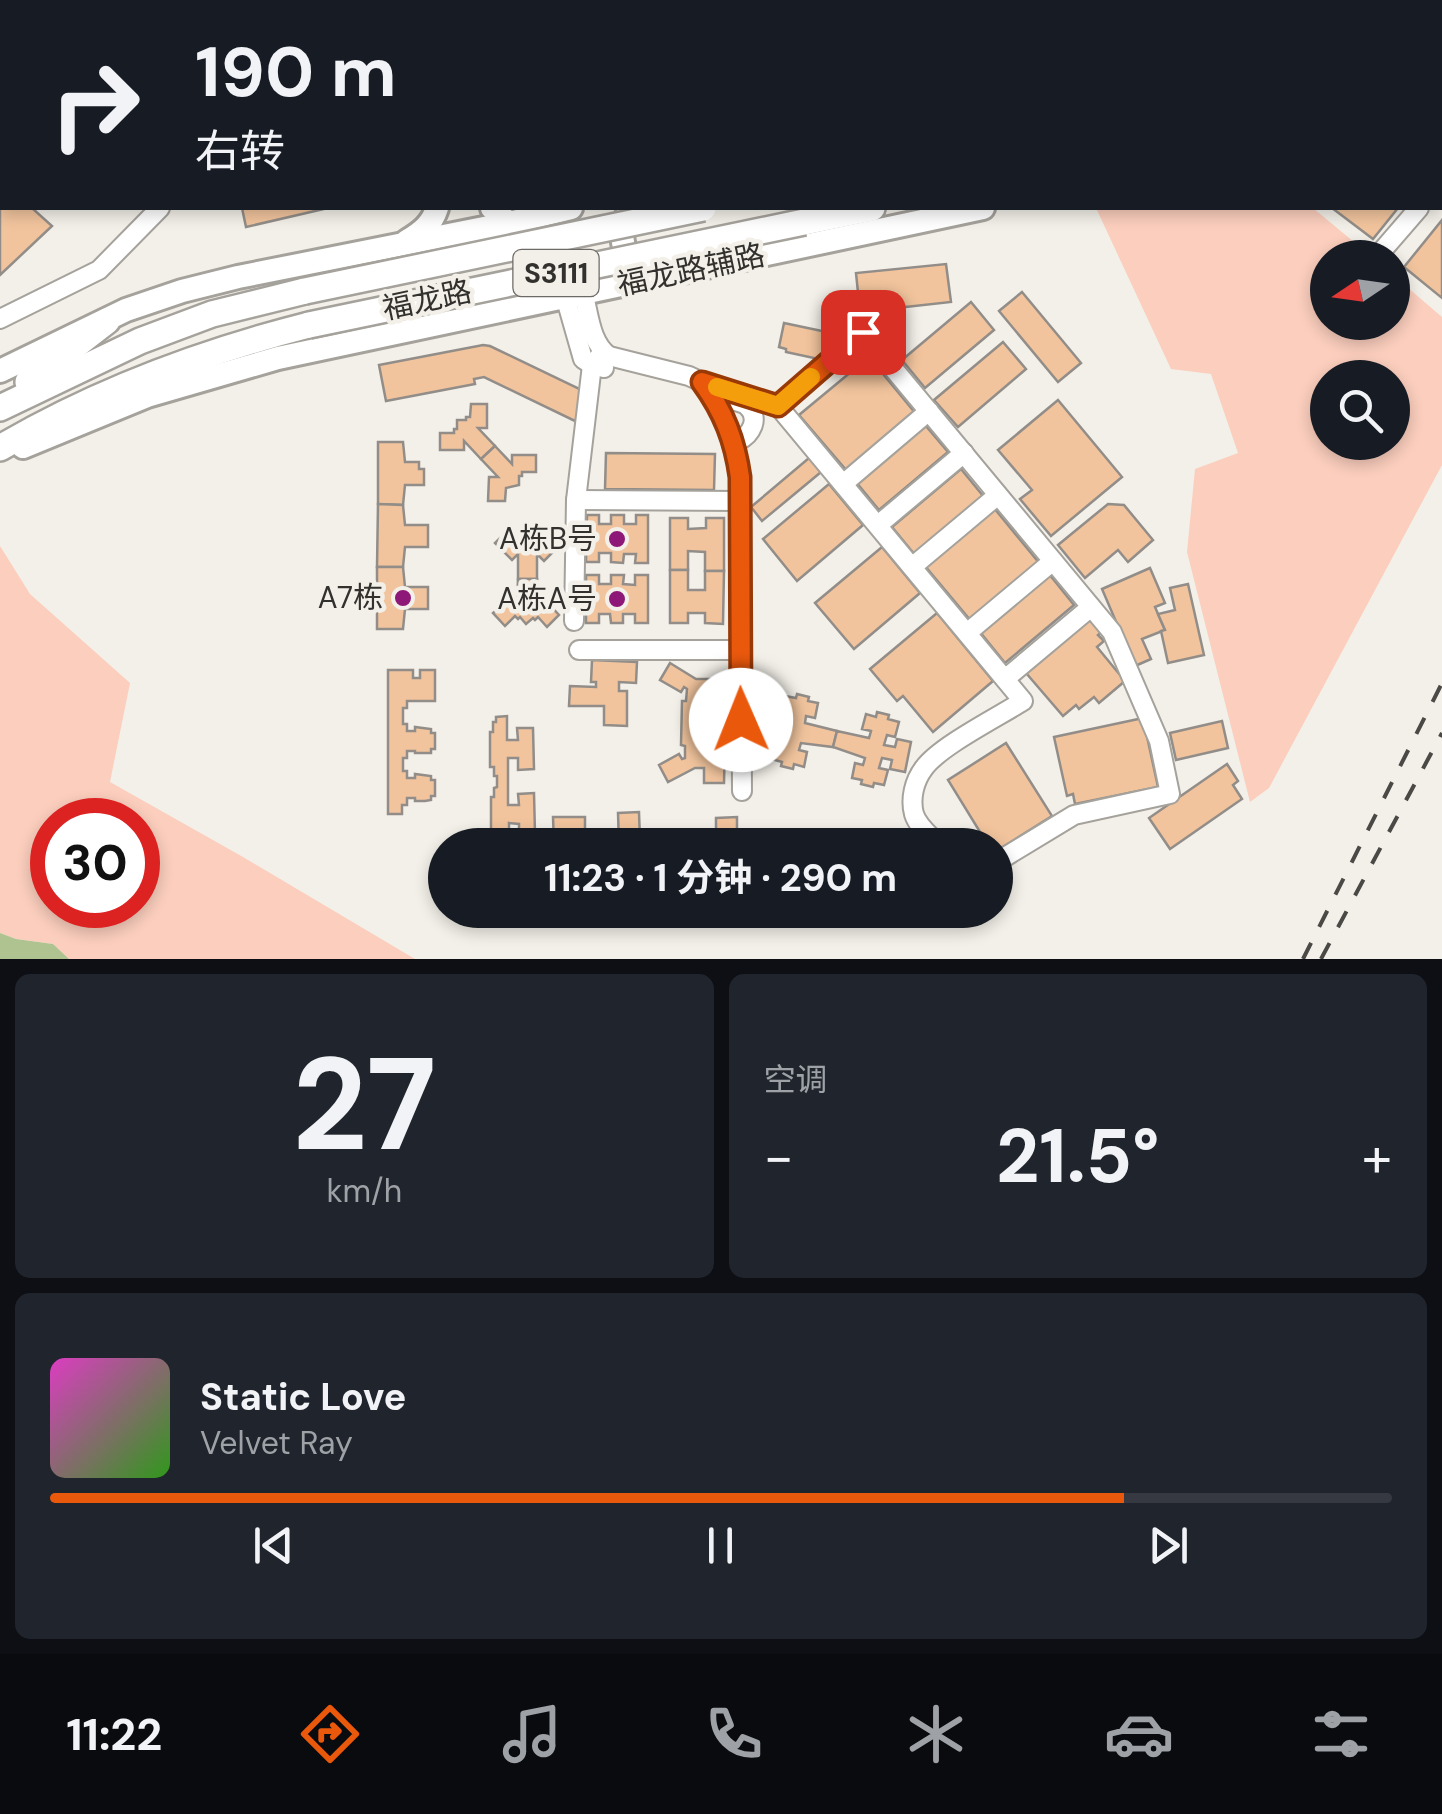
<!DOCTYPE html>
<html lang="zh">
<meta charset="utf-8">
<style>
body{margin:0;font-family:"DM Sans","Noto Sans SC",sans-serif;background:#20242c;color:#f1f3f6;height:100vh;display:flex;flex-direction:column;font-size:38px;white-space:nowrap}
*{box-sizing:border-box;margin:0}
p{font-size:32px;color:#9ea1a6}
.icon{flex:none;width:55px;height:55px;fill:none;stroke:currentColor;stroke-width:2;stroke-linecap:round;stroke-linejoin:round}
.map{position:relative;height:959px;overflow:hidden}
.panel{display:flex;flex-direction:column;gap:15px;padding:15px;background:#0d0f14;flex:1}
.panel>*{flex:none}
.top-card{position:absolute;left:0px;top:0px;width:1442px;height:210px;box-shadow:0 5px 15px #0003;background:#171b24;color:#f1f3f6;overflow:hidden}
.needle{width:65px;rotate:257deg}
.controls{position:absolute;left:1310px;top:240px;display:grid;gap:20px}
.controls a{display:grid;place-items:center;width:100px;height:100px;border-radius:50%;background:#171b24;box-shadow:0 5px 15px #0003;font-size:50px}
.speed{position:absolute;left:30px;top:798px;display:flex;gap:20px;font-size:50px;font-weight:700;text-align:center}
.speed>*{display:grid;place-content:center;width:130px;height:130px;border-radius:50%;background:#171b24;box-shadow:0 5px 15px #0003;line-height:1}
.speed .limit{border:15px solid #d22;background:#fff;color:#111}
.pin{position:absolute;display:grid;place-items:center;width:85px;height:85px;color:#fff;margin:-42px;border-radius:20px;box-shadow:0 5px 15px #0006}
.me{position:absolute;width:110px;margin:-55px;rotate:359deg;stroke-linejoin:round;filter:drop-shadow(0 0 8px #0008)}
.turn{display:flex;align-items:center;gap:35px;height:210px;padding:0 30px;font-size:45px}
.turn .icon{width:130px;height:130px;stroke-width:2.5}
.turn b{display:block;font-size:70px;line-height:85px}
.big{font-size:75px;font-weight:700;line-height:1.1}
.panel .tile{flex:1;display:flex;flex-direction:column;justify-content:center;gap:15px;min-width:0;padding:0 35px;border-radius:15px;background:#20242c}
.panel .dial{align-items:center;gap:0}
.dial b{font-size:130px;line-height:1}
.song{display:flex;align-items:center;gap:30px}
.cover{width:120px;height:120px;border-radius:15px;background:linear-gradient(135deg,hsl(310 70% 55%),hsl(110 70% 35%))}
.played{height:10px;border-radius:5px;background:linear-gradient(90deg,#ea580c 80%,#363941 80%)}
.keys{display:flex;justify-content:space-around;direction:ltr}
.heat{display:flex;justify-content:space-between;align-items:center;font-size:55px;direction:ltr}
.panel .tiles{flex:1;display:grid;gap:15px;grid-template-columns:1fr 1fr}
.tile:last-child{grid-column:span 2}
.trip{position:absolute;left:428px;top:828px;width:585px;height:100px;border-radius:50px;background:#171b24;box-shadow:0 5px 15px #0003;font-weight:700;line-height:100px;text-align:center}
.menu{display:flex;height:160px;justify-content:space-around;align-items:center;background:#090b0e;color:#9ea1a6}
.menu .icon{width:70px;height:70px}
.menu .on{color:#ea580c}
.menu b{font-size:45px;color:#f1f3f6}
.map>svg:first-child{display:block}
.green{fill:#fbcebd;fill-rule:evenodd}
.water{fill:#afc390}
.building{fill:#f1c49d;stroke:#928d88;stroke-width:2.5}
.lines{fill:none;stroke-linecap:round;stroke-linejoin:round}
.major-tunnel{stroke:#cccac4;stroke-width:22;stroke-dasharray:22 11;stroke-linecap:butt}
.minor-casing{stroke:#a5a29c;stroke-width:22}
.major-casing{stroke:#a5a29c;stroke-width:28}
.highway-casing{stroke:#a5a29c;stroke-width:30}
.minor{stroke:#fff;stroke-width:18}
.major{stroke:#fff;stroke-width:22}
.highway{stroke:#fff;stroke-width:25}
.rail{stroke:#4b4946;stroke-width:4;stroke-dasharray:18 18;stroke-linecap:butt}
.highway-bridge-casing{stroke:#a5a29c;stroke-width:30;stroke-linecap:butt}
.highway-bridge{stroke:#fff;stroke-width:25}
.route-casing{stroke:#983908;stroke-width:25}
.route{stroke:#ea580c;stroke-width:18}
.slow{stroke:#f59e0b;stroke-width:18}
.poi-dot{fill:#8e1878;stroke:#f3f0e9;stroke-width:4}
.labels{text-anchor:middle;stroke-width:9;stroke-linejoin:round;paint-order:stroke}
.shield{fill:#f3f0e9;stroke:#6c6a66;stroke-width:2.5}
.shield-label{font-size:28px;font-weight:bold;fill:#32312e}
.street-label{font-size:30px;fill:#32312e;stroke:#f3f0e9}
.poi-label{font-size:30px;fill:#32312e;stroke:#f3f0e9;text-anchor:end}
</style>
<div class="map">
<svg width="1442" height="959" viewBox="0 0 1442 959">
<rect width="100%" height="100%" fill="#f3f0e9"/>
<g class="green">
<path d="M 1096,208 L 1313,208 L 1372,257 L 1328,258 L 1328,322 L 1392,322 L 1393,275 L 1442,317 L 1442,465 L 1269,788 L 1250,802 L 1187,552 L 1195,469 L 1238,453 L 1211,374 L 1171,369 ZM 1328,378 L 1392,378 L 1392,442 L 1328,442 Z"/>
<path d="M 0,546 L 30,594 L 130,683 L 110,782 L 243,857 L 415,959 L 69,959 L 53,944 L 16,939 L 0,933 ZM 52,820 L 138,820 L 138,905 L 52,905 Z"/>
</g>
<polygon class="water" points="0,933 16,939 53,944 69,959 0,959"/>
<g class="building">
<polygon points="0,177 2,179 2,208 32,208 52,226 0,275"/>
<polygon points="242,208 328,208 246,227"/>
<polygon points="1332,208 1398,208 1373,239"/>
<polygon points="1442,220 1442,298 1404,267"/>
<polygon points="946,264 951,302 860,312 856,273"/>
<polygon points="1022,292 1081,363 1058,382 999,311"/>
<polygon points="971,302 994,330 925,388 902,360"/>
<polygon points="784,323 836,334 831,358 823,360 786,352 786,349 779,347"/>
<polygon points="1003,342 1026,369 958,427 934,400"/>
<polygon points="483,345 490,346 588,393 575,421 484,377 474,379 475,384 386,401 379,365"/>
<polygon points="869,357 916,414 847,471 799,415"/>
<polygon points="1058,400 1122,477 1051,536 1020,499 1032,490 998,450"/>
<polygon points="471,404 487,404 487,428 478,428 495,446 481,459 464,441 464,450 440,450 440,433 454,433 454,429 457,429 457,420 466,420 466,417 470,417"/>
<polygon points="925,425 948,452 879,510 856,482"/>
<polygon points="378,442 403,442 405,462 419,462 419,469 424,469 424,485 405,485 403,505 378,504"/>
<polygon points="495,446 512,464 512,455 536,455 536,472 522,472 522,476 519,476 519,485 506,488 505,501 488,501 489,477 498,477 481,459"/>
<polygon points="606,453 715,454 714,490 605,489"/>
<polygon points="809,458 821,472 762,521 751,507"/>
<polygon points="961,469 984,497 915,555 892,527"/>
<polygon points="829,484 863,525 797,581 763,539"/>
<polygon points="378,504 403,505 405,525 428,525 428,547 405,547 403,567 377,567"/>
<polygon points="1108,504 1124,505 1153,540 1128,562 1118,550 1085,578 1058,545"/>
<polygon points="994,508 1040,564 971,621 925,566"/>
<polygon points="587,515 599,515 599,524 611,524 611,515 624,515 624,524 636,524 636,515 648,515 648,563 635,563 636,554 624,554 623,563 611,562 611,553 599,553 599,562 586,562"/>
<polygon points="670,518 688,518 688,529 706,528 706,518 724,518 724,571 705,571 705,552 688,551 688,570 670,570"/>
<polygon points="507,531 517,541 520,538 522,540 528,533 535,540 537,538 540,541 549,532 561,544 544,561 537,554 537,579 518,579 518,554 512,560 495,543"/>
<polygon points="882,547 920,593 854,649 815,603"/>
<polygon points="377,567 403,567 405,587 428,587 428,609 405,609 403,629 377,629"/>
<polygon points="1150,568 1165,603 1155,607 1165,630 1142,639 1151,659 1135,666 1102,589"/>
<polygon points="670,570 688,570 688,590 705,590 705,571 724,571 723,624 705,623 705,613 688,613 688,623 670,623"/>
<polygon points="1049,574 1074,605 1005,663 980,632"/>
<polygon points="586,575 599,575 599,584 611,584 611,575 624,575 623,584 635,585 635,575 648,575 648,623 635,623 635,614 623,614 623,623 611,623 610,614 599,614 599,623 586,623"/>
<polygon points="518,579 537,579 536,604 543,598 559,615 547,627 538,617 535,620 533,618 526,624 520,617 518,619 515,616 505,626 493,613 511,597 517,604"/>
<polygon points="1188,584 1204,655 1168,663 1161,631 1165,630 1158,614 1175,610 1170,588"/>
<polygon points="937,613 993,681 933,732 903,696 897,701 870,669"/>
<polygon points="1093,617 1104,630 1098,635 1104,641 1097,647 1125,681 1099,703 1094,697 1079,709 1076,705 1063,716 1026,673"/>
<polygon points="592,660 637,662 636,683 619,682 619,691 627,691 627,726 604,725 604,706 569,706 570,686 596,687 596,682 591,682"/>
<polygon points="670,663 696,679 726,679 725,707 704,706 704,741 725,741 724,783 704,783 704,768 695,768 668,782 659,765 679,754 682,759 685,758 685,746 681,745 682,701 686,701 687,689 684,687 681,692 660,680"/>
<polygon points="388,670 413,670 413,678 420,678 420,670 435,670 435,701 407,701 407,708 403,708 403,724 407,724 407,731 415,731 415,727 431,729 431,733 435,733 435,749 431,749 431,753 415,753 415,751 407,751 407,758 403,758 403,771 407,771 407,778 415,778 415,774 431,776 431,780 435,780 435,796 431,796 431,800 425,801 415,801 415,798 407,798 407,805 402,805 402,814 388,814"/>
<polygon points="797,694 809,697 808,701 818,703 815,718 806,716 805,723 837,731 833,747 801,743 799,750 807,752 804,767 794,764 793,769 781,766 782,762 771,759 775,745 783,746 785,736 775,734 773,742 758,739 765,709 780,712 778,721 788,723 790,713 782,711 785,696 796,698"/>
<polygon points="877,712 889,715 888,719 899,722 895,737 887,735 884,745 895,747 897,739 911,742 905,772 890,769 892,760 882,758 879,768 888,770 884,785 874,783 873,787 861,784 862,780 852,778 855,763 863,765 865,758 833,747 837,731 869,738 871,731 862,729 866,714 876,717"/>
<polygon points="507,716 507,740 518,740 517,728 533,728 534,769 518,770 518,758 508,758 508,805 519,805 518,794 534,793 535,834 519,835 519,824 509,823 509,845 498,845 498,841 495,841 495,832 491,832 491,797 494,797 494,788 497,787 497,776 494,776 494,767 490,767 490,732 493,732 493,722 496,722 496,717"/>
<polygon points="1143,718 1158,787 1075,804 1073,794 1067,796 1054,737"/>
<polygon points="1222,721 1228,748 1176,760 1170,733"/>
<polygon points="1006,743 1052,816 995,852 995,845 988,845 948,780"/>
<polygon points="1227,764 1238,781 1233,785 1242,799 1170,849 1149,818"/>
<polygon points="639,812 640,841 649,841 653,845 619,845 618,813"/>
<polygon points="553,817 585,817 585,845 554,845"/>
<polygon points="737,817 737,845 703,845 707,840 716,840 716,818"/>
</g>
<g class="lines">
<g class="major-tunnel">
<polyline points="42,2 44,0"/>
<polyline points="0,15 2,13"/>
<polyline points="0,46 2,44"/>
</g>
<defs>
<g id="minor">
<polyline points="138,0 141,2"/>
<polyline points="1440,183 1442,180"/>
<polyline points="1381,252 1419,208"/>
<path d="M 583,292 C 589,313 590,343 609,356 L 689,376 L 702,382 L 778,406 L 1023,701 C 998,717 940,746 924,768 C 914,781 910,799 914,814 C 918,827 930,835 939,845"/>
<polyline points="565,296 583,359 592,365 604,368"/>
<polyline points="0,319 99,270 160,208"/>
<path d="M 703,383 C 724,412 735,441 740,477 L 742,791"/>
<path d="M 731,400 C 735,401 744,403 747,406 C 761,418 751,435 738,441 L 731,436"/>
<polyline points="778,406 863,332 1112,632 1159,741 1170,794 1074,815 995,863"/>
<polyline points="843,484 929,411"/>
<polyline points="576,500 741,501"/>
<polyline points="878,525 964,453"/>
<polyline points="912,567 998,495"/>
<polyline points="574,621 576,500 592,365 603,352"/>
<polyline points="967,633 1053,561"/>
<polyline points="579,650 741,650"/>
<polyline points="1005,679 1091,607"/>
</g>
<g id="major">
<polyline points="276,0 279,2"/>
<polyline points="314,0 317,2"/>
<polyline points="1258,2 1262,0"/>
<polyline points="1396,2 1398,0"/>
<path d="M 492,208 C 517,231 548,256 561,288"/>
<path d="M 631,208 C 618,229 619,254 640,270"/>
<path d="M 407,241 C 422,232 432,224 437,208"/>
<polyline points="0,371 126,310 182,291 238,277 509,223 571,208"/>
<polyline points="23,447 147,396 278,358 983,208"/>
</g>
<g id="highway">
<polyline points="1303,2 1306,0"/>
<polyline points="1356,2 1359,0"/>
<polyline points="804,222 872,208"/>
<polyline points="28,382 107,321"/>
<polyline points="0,408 140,341 212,314 305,291"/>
<path d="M 0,448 C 97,391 199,353 309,325"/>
</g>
</defs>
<use href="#minor" class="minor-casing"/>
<use href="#major" class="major-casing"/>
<use href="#highway" class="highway-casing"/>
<use href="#minor" class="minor"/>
<use href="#major" class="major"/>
<use href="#highway" class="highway"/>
<g class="rail">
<polyline points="1303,959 1442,683"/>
<polyline points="1321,959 1442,733"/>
</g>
<defs>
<g id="highway-bridge">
<polyline points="305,291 703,208"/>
<polyline points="309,325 804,222"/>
</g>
</defs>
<use href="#highway-bridge" class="highway-bridge-casing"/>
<use href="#highway-bridge" class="highway-bridge"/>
</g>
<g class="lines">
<defs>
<path id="route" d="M 741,720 L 740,477 C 735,441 724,412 702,382 L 778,406 L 863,332"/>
</defs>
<use href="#route" class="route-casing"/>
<use href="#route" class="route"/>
<polyline class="slow" points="717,387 778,406 811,377"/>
</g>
<g class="poi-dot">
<circle cx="617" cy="539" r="10"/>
<circle cx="403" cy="598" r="10"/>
<circle cx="617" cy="599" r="10"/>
</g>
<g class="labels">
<rect class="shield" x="513.5" y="250" width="85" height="46" rx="8"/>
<g class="shield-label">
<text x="556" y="283">S3111</text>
</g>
<g class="street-label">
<text transform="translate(691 270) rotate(-12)" y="10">福龙路辅路</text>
<text transform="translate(427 300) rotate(-12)" y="10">福龙路</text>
</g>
<g class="poi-label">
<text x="597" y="549">A栋B号</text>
<text x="383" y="608">A7栋</text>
<text x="597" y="609">A栋A号</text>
</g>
</g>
</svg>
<div class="controls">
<a><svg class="needle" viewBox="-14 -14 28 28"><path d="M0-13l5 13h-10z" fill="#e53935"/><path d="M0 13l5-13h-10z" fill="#9ea1a6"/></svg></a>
<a><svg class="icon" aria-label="search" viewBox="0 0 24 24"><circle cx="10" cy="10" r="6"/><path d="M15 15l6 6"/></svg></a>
</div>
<div class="speed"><div class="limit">30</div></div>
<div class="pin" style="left:863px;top:332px;background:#d93025"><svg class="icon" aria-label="arrive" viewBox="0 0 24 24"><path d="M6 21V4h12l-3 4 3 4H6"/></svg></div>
<svg class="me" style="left:741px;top:720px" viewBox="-20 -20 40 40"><circle r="19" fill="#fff"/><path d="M0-13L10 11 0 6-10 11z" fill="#ea580c"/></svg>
<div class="trip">11:23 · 1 分钟 · 290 m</div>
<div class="top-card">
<div class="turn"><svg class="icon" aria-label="right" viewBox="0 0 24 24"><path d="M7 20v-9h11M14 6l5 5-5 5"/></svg><div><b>190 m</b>右转</div></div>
</div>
</div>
<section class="panel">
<div class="tiles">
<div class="tile dial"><b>27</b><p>km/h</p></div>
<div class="tile"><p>空调</p>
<div class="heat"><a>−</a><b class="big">21.5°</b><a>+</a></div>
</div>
<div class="tile">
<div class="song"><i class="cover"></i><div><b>Static Love</b><p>Velvet Ray</p></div></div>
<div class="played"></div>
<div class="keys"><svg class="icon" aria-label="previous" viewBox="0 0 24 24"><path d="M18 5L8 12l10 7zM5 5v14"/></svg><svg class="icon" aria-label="pause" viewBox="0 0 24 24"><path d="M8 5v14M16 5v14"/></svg><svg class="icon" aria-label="next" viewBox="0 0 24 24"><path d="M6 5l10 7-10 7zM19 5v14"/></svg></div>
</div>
</div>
</section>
<nav class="menu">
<b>11:22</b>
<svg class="icon on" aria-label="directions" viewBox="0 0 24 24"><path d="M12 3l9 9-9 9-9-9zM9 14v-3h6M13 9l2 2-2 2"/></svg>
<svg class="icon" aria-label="music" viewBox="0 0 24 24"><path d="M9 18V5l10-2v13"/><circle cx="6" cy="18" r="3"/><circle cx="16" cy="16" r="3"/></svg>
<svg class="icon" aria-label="phone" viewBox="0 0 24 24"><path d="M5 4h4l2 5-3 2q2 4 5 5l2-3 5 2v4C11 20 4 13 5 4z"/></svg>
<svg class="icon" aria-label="climate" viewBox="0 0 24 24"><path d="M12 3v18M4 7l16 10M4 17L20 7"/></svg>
<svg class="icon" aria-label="car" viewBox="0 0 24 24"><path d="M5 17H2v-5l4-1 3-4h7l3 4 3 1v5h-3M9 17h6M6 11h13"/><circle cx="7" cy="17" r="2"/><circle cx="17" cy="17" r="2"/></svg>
<svg class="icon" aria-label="filters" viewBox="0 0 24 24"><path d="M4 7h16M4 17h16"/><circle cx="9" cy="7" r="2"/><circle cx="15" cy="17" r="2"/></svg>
</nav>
